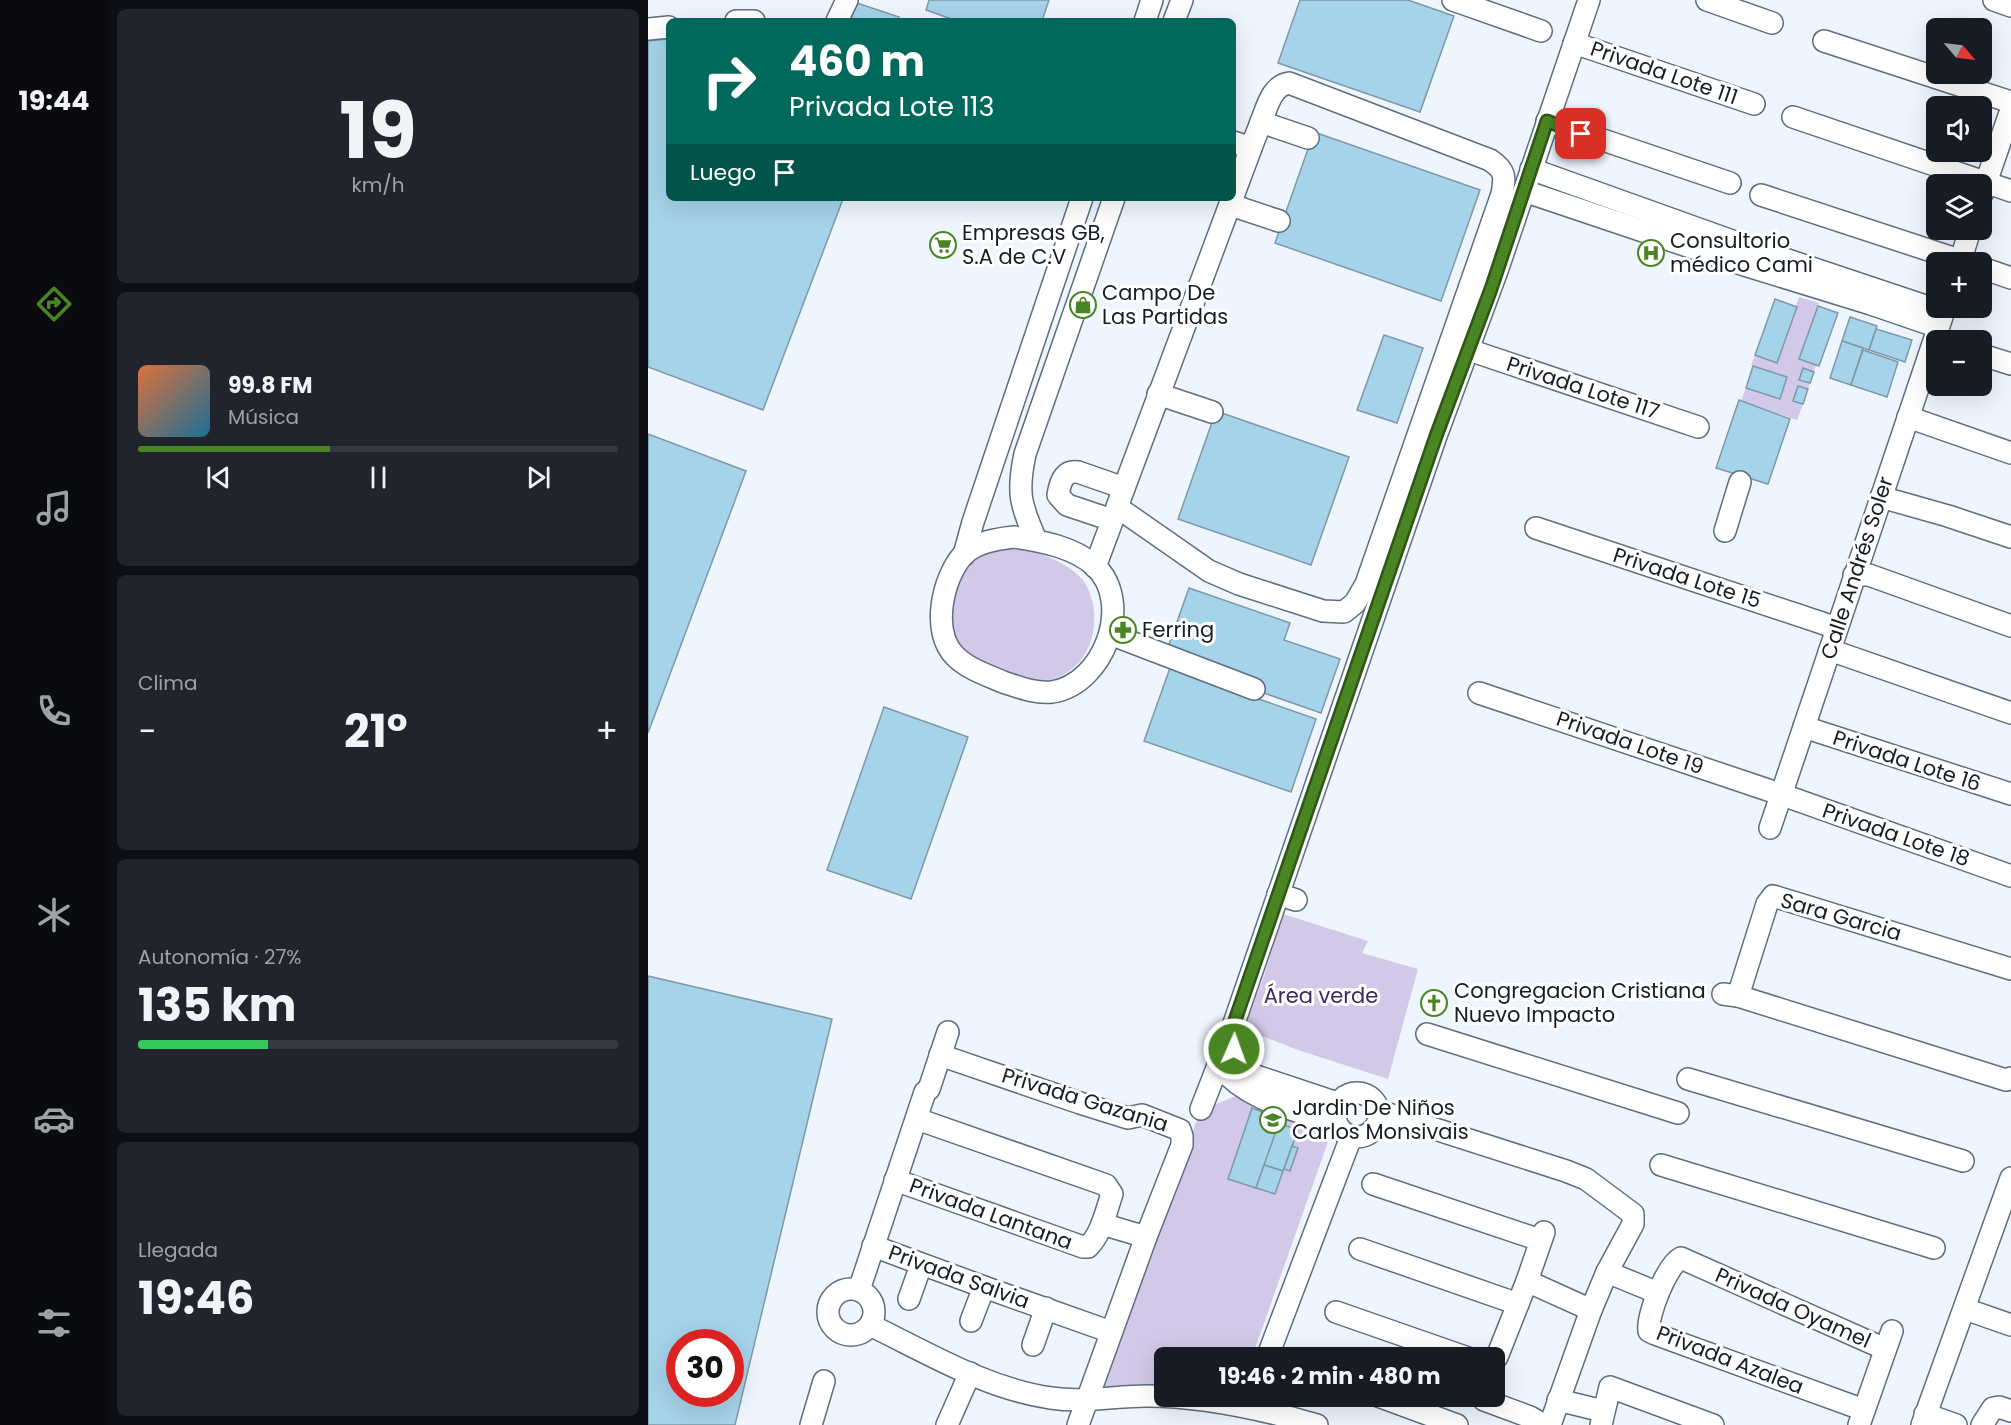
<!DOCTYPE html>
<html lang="es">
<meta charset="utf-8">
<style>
body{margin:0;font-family:Poppins,sans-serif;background:#20242c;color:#f1f3f6;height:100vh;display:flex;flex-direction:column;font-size:22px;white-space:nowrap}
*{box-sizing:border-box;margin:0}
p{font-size:20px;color:#9ea1a6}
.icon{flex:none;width:33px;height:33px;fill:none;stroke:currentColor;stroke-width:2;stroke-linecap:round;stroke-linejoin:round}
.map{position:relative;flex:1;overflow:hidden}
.details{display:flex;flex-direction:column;gap:9px;padding:9px;background:#0d0f14;width:540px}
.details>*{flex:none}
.guide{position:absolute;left:18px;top:18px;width:570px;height:183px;border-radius:9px;box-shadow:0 6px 24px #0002;background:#00695c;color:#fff;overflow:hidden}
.needle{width:39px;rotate:118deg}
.tools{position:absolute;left:1278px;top:18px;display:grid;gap:12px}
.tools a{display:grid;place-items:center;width:66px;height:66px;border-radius:9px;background:#171b24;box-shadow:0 6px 24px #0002;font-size:30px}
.speed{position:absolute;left:18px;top:1329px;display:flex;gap:12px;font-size:30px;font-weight:700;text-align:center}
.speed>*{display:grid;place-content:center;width:78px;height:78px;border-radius:50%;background:#171b24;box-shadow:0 6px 24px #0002;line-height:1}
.speed .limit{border:9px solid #d22;background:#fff;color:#111}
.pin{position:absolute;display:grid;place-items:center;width:51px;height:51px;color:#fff;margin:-26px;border-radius:12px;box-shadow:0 3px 9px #0006}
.me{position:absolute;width:66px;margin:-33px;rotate:2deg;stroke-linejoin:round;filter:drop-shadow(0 0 4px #0008)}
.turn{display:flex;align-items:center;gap:21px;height:126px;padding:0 24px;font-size:27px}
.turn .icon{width:78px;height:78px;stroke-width:2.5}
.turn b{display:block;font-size:42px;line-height:51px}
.then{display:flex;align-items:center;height:57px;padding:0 24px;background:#0003;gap:12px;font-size:22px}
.big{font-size:45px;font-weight:700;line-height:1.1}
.details .tile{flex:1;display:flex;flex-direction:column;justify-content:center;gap:9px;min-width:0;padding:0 21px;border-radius:9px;background:#20242c}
.details .dial{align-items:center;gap:0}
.dial b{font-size:78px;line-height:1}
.song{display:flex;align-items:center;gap:18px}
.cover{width:72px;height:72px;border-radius:9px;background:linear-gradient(135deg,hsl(20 70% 55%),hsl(200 70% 35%))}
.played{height:6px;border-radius:3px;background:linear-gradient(90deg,#498523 40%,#363941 40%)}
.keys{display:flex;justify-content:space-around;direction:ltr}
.heat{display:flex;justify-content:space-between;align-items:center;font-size:33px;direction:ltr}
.charge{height:9px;border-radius:4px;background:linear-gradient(90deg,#34c759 27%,#363941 0)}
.trip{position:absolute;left:506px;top:1347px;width:351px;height:60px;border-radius:9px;background:#171b24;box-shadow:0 6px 24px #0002;font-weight:700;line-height:60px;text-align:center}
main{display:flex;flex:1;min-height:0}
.menu{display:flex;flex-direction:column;width:108px;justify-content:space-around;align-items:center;background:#090b0e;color:#9ea1a6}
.menu .icon{width:42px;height:42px}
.menu .on{color:#498523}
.menu b{font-size:27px;color:#f1f3f6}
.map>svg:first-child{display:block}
.green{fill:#d2c8e7}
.building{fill:#a5d3ea;stroke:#7f99a6;stroke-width:1.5;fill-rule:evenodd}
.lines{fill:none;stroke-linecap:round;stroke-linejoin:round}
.minor-casing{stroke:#5e6e81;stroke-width:24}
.minor{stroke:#fff;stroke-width:21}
.route-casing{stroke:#2f5617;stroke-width:15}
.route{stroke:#498523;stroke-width:10}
.labels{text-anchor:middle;stroke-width:6;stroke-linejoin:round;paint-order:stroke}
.street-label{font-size:21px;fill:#161d24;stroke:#fff}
.poi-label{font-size:21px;fill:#161d24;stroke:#fff;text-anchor:start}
.park-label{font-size:21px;fill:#3d295c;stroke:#fff}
</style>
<main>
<nav class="menu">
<b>19:44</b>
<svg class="icon on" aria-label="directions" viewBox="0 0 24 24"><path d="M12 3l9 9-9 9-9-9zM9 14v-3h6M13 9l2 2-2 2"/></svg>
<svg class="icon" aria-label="music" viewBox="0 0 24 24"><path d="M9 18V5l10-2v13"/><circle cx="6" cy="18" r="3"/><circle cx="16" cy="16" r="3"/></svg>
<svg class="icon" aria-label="phone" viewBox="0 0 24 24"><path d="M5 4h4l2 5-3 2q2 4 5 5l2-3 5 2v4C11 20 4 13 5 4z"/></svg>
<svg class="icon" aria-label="climate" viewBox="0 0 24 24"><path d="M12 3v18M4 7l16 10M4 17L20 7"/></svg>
<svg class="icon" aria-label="car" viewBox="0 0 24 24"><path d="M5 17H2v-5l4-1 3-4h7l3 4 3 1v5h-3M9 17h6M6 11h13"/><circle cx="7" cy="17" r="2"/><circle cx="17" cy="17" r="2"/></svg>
<svg class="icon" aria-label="filters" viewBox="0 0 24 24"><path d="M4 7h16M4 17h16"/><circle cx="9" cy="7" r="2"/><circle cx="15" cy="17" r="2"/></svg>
</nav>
<section class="details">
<div class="tile dial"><b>19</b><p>km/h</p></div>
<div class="tile">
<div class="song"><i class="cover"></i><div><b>99.8 FM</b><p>Música</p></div></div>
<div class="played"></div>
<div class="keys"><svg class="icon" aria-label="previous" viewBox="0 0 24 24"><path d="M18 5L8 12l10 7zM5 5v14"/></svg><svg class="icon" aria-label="pause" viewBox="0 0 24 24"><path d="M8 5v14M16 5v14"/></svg><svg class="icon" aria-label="next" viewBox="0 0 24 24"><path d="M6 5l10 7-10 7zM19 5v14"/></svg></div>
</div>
<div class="tile"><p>Clima</p>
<div class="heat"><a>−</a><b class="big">21°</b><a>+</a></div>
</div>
<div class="tile"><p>Autonomía · 27%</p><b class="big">135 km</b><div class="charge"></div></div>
<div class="tile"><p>Llegada</p><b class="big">19:46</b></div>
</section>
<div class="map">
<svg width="1363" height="1425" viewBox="0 0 1363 1425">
<rect width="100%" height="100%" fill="#eef5fe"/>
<g class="green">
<polygon points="1151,297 1171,303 1151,359 1168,365 1166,372 1155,368 1151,379 1162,383 1160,389 1150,387 1145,401 1155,404 1149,420 1093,401 1098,388 1132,399 1139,377 1103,365 1107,355 1129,363"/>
<path d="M 359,546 C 384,550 415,559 434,579 C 440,586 443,596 445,604 C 453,647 425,686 379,682 C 366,681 322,656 307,649 L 296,611 L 324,555 Z"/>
<polygon points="635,914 720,941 714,953 770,969 740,1079 650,1050 596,1029 616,976"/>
<polygon points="590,1095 672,1127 681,1139 604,1357 516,1358 516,1392 452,1390 552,1111"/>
</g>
<g class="building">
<polygon points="281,0 401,0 394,21 309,21 278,10"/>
<polygon points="652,0 760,0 806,16 772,112 630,63"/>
<polygon points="209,3 251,17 250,21 202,21"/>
<polygon points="21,39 21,198 195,199 115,410 0,367 0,41"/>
<polygon points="666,132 832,190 793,301 627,243"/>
<polygon points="1127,299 1149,307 1129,363 1107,355"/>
<polygon points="1170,306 1190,313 1171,366 1151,359"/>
<polygon points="1202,317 1229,326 1221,350 1194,341"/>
<polygon points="1228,329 1264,340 1257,362 1221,350"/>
<polygon points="736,335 775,348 749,423 709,410"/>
<polygon points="1194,341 1215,348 1203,385 1182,378"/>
<polygon points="1215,350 1250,362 1239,397 1203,385"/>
<polygon points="1105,366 1139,377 1132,399 1098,388"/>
<polygon points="1155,368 1166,372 1162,383 1151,380"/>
<polygon points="1150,386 1160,389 1155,404 1145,401"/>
<polygon points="1091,400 1142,419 1120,484 1068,468"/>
<polygon points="568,411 701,457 663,565 530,519"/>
<polygon points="0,434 98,471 0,733"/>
<polygon points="541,588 642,623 636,640 692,659 673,713 613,692 615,684 519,650"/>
<polygon points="522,668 668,719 643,792 496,741"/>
<polygon points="236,707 320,737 263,899 179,870"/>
<path d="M 0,976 L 184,1019 L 87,1425 L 0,1425 ZM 32,1342 L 82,1342 L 82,1394 L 32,1394 Z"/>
<polygon points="604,1108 633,1119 608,1188 580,1179"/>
<polygon points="631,1123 650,1130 635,1171 616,1165"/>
<polygon points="644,1146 650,1148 642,1171 636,1169"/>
<polygon points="616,1165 635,1171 627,1194 608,1188"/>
</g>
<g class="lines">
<defs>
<g id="minor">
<polyline points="805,0 893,31"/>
<polyline points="1059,0 1124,23"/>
<polyline points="1346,0 1363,6"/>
<polyline points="88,21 106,21"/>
<polyline points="189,21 199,0"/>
<polyline points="497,21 504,0"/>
<polyline points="526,21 534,0"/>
<polyline points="0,29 21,27"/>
<polyline points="1176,41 1363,102"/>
<polyline points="926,43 1106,104"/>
<polyline points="1145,117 1363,191"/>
<polyline points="899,121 1082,183"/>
<polyline points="585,142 603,148 613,122 660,138"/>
<path d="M 603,148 L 469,507 L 561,571 L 591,584 L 675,611 L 696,612 L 707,603 L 718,584 L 854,194 C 857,176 858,171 842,160 L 641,83 C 623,86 619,108 613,122"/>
<polyline points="883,169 1098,246 1295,312"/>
<polyline points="876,191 1093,264 1223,304 1290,327"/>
<polyline points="1334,194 1363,110"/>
<polyline points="1113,195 1317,262"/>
<polyline points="583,205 631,221"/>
<polyline points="1312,262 1322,230"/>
<polyline points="1334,268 1363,278"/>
<polyline points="821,350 1050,427"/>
<polyline points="1334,355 1363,364"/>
<polyline points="510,394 564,412"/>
<polyline points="1260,417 1363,453"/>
<polyline points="1233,497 1300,516 1363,537"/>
<path d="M 464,520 L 419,505 L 410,495 C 412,482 416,470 430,472 L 476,488"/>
<polyline points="888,528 1189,628"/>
<polyline points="1077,531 1092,482"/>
<path d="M 366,537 C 393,541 426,547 447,566 C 486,603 456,684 404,692 C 388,694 370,687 355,682 C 339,675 320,669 307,656 C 283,632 294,579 315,555 C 328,542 349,539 366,537 Z"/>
<path d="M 388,540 C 372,504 369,492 377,454 L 466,198"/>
<polyline points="316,555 325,522 434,198"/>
<polyline points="447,567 469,508"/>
<polyline points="1206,575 1221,575 1363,626"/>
<polyline points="462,634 606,689"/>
<polyline points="1182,650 1363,713"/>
<polyline points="831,693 1132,794 1363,876"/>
<polyline points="1156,727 1363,794"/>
<polyline points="1122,828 1297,308"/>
<polyline points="630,894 648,900"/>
<polyline points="1075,994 1090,996 1358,1080 1363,1078"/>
<polyline points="1090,996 1119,904 1125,896 1363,969"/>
<polyline points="583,1032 586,1049 591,1062 602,1074 689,1103"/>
<polyline points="779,1034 1030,1113"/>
<polyline points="292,1055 432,1103 480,1118 494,1115 532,1130 534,1136 534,1145 498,1237 430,1425"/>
<path d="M 570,1065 C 600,1101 644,1109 687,1123"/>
<polyline points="1040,1079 1315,1161"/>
<polyline points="281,1089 300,1032"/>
<circle cx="709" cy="1115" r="22"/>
<polyline points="553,1109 583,1032 788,436 850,268 941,0"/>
<polyline points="731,1111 918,1171 938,1179 985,1214 985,1224 959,1272 943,1310 902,1425"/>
<polyline points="1013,1165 1286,1248"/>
<path d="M 247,1180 L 435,1247 L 440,1247 C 454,1233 458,1211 464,1194 L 458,1185 L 269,1119"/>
<polyline points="725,1184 892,1240"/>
<polyline points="454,1224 498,1237"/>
<polyline points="225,1246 336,1287 463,1332"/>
<polyline points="712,1249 870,1304"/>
<polyline points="959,1272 1010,1293"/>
<polyline points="879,1281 943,1310"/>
<circle cx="203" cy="1312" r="23"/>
<polyline points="211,1290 277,1092"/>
<polyline points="261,1299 273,1265"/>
<polyline points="1317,1309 1363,1325"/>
<polyline points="688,1312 820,1358"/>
<polyline points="323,1321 336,1287"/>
<path d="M 222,1325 C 280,1353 339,1389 403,1398 C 436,1403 467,1396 499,1396 C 556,1396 614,1409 669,1425"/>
<polyline points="385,1345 398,1308"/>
<polyline points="849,1357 879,1281 896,1232"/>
<polyline points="619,1358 703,1137"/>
<polyline points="730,1396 809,1425"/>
<polyline points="836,1400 882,1417 896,1425"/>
<polyline points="910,1400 955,1411"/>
<path d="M 1216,1410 L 1007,1334 L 1001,1331 C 999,1315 1019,1265 1033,1258 L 1237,1349"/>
<polyline points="1277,1414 1308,1425"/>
<polyline points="163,1425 176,1381"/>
<polyline points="299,1425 322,1373"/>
<polyline points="953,1425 962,1387 1065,1425"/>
<polyline points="1211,1425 1244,1331"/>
<polyline points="1274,1425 1363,1178"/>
<polyline points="1334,1425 1345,1408 1351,1407 1363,1411"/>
</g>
</defs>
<use href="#minor" class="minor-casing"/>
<use href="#minor" class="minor"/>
</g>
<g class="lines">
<defs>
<polyline id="route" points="586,1049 583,1032 788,436 843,289 899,121 933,134"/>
</defs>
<use href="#route" class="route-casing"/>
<use href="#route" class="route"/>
</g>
<defs>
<symbol id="supermarket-ring" viewBox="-11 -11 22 22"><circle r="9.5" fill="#fff" stroke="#498523" stroke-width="1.5"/><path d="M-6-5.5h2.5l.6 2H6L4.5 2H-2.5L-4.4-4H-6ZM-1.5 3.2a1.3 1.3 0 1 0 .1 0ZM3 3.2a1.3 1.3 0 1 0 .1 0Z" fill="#498523"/></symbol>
<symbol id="hospital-ring" viewBox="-11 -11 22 22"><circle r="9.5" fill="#fff" stroke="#498523" stroke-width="1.5"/><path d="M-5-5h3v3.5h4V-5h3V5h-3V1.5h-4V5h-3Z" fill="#498523"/></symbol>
<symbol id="shop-ring" viewBox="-11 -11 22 22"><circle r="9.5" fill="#fff" stroke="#498523" stroke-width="1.5"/><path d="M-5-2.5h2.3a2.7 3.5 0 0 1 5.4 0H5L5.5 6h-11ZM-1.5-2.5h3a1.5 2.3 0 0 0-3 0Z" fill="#498523"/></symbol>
<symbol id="pharmacy-ring" viewBox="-11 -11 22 22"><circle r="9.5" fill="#fff" stroke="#498523" stroke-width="1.5"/><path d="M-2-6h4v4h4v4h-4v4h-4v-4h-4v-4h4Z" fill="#498523"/></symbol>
<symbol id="church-ring" viewBox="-11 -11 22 22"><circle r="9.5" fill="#fff" stroke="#498523" stroke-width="1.5"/><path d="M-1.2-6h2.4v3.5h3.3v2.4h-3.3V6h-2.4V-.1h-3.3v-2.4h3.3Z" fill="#498523"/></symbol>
<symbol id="school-ring" viewBox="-11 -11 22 22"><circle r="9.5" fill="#fff" stroke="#498523" stroke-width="1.5"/><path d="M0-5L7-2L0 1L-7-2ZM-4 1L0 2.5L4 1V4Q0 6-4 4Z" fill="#498523"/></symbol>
</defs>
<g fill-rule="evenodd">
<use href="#supermarket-ring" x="280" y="230" width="30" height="30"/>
<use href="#hospital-ring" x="988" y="238" width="30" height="30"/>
<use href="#shop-ring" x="420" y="290" width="30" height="30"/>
<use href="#pharmacy-ring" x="460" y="615" width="30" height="30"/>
<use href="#church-ring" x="771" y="988" width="30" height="30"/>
<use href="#school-ring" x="610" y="1105" width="30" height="30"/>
</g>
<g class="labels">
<g class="street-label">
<text transform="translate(1016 73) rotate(19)" y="7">Privada Lote 111</text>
<text transform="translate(935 388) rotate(18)" y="7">Privada Lote 117</text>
<text transform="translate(1209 568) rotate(-72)" y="7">Calle Andrés Soler</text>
<text transform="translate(1039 578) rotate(18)" y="7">Privada Lote 15</text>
<text transform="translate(982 743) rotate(19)" y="7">Privada Lote 19</text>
<text transform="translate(1259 761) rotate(18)" y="7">Privada Lote 16</text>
<text transform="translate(1248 835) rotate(19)" y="7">Privada Lote 18</text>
<text transform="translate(1193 917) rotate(16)" y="7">Sara Garcia</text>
<text transform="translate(437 1100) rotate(17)" y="7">Privada Gazania</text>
<text transform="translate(343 1214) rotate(20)" y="7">Privada Lantana</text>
<text transform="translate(311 1277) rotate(20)" y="7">Privada Salvia</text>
<text transform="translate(1145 1308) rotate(24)" y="7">Privada Oyamel</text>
<text transform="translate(1082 1360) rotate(21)" y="7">Privada Azalea</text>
</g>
<g class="poi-label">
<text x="314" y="240">Empresas GB,<tspan x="314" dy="24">S.A de C.V</tspan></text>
<text x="1022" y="248">Consultorio<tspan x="1022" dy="24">médico Cami</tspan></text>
<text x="454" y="300">Campo De<tspan x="454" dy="24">Las Partidas</tspan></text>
<text x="494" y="637">Ferring</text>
<text x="806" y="998">Congregacion Cristiana<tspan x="806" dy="24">Nuevo Impacto</tspan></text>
<text x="644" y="1115">Jardin De Niños<tspan x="644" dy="24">Carlos Monsivais</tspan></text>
</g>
<g class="park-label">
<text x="673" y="1003">Área verde</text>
</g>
</g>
</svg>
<div class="tools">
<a><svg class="needle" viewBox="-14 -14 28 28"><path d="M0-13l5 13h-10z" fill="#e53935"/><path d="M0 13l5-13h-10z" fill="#9ea1a6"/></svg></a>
<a><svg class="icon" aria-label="sound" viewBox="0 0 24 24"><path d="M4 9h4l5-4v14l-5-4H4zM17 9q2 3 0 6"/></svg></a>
<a><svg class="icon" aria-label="layers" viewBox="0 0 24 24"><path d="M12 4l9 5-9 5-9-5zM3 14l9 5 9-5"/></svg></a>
<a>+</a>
<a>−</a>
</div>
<div class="speed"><div class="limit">30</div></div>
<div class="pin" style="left:933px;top:134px;background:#d93025"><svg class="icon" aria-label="arrive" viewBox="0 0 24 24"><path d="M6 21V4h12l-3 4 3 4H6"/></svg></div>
<svg class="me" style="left:586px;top:1049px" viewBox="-20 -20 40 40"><circle r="17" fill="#498523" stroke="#fff" stroke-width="3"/><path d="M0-11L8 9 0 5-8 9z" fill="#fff"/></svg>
<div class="trip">19:46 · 2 min · 480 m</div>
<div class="guide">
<div class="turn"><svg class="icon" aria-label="right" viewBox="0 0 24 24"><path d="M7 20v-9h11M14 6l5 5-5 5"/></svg><div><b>460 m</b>Privada Lote 113</div></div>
<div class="then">Luego<svg class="icon" aria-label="arrive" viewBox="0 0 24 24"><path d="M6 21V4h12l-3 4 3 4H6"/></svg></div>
</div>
</div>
</main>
